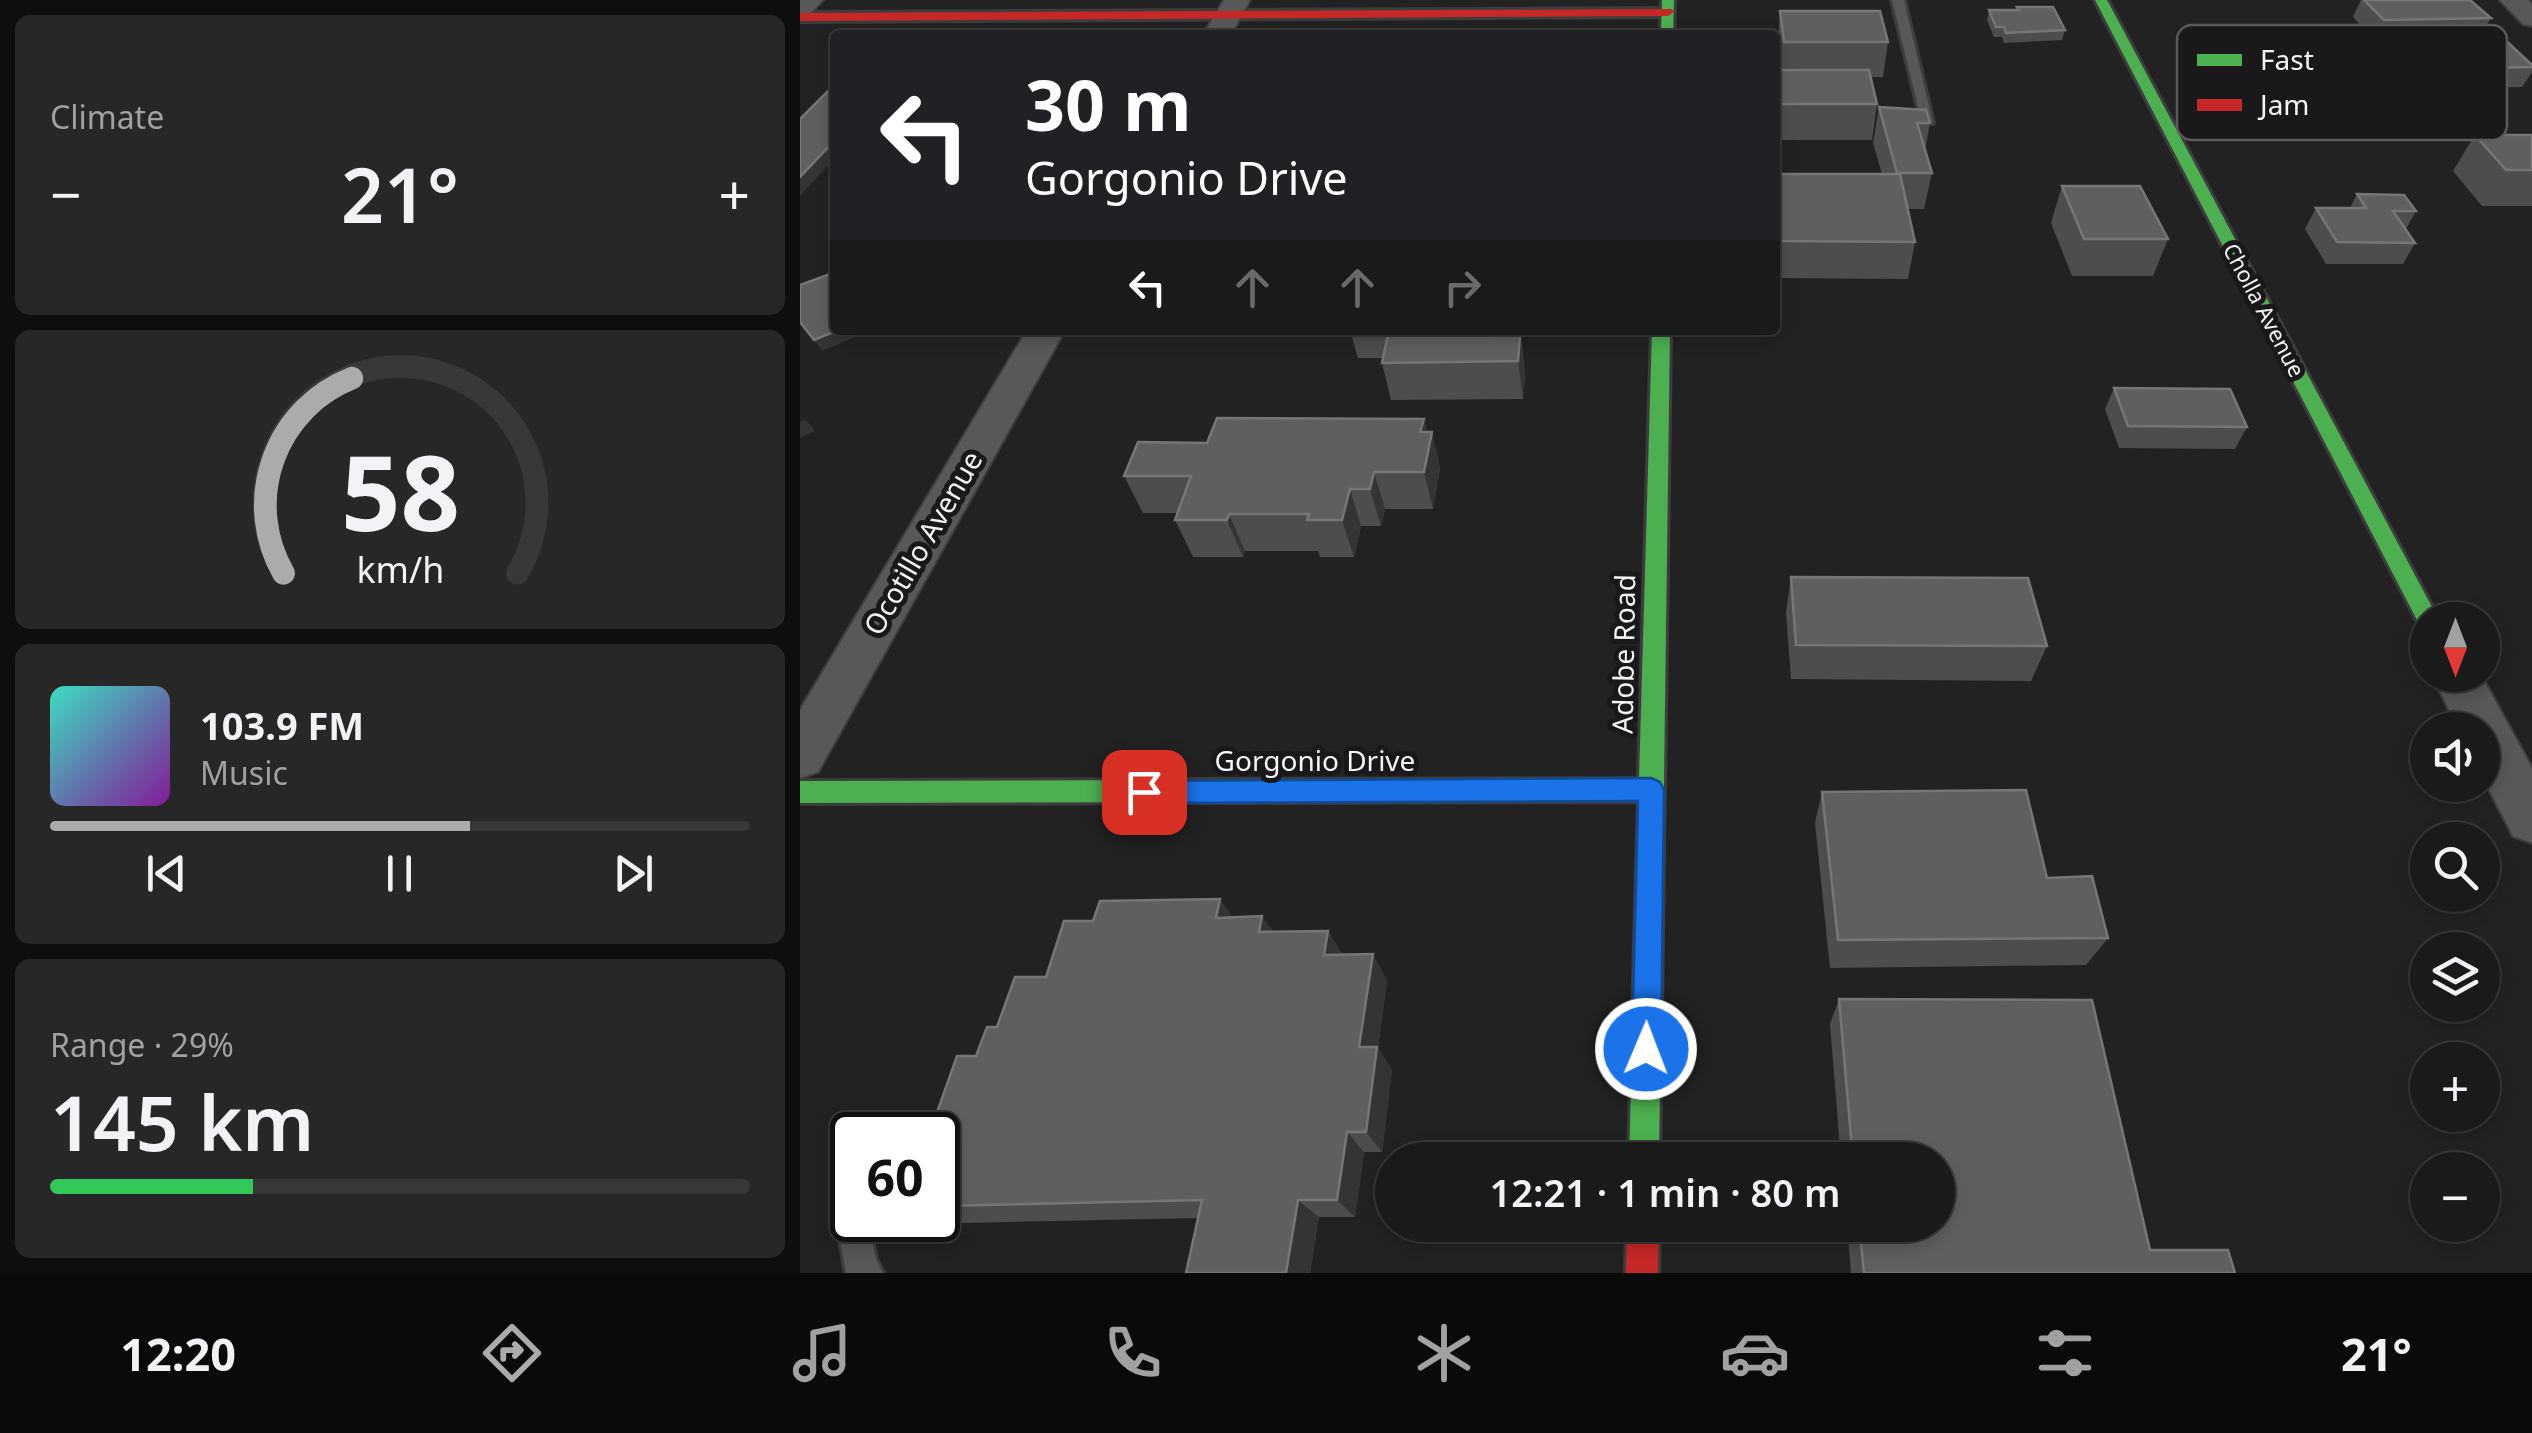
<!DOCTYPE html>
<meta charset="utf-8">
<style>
body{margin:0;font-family:"Noto Sans",sans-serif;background:#272727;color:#f1f3f6;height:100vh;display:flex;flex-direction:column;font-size:38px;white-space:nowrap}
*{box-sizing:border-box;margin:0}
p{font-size:32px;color:#9fa1a2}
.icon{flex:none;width:55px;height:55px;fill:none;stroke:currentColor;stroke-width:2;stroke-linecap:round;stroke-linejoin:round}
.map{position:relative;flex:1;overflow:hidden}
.panel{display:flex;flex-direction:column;gap:15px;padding:15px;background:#0e0e0e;width:800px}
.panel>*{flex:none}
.top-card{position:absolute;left:30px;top:30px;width:950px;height:305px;border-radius:10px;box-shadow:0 5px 15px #0003,0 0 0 2px #383839;background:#202124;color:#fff;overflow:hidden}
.needle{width:65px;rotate:180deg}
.controls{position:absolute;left:1610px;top:602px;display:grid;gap:20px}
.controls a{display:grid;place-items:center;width:90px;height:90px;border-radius:50%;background:#1a1a1a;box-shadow:0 5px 15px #0003,0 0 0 2px #383839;font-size:50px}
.speed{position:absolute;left:30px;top:1112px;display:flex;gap:20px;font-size:50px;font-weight:700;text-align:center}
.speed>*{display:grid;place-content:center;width:130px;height:130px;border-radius:50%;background:#1a1a1a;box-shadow:0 5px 15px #0003,0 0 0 2px #383839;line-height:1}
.speed .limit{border:5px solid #111;border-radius:15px;background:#fff;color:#111}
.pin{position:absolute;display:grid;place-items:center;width:85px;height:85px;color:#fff;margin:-42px;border-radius:20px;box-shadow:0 5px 15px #0006}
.me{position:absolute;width:110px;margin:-55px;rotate:1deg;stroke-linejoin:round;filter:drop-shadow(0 0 8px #0008)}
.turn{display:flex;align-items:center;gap:35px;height:210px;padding:0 30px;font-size:45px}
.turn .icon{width:130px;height:130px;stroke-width:2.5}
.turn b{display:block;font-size:70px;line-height:85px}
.lanes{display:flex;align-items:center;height:95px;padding:0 30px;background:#0003;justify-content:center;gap:50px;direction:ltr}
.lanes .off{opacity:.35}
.big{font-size:75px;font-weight:600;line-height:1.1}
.panel .widget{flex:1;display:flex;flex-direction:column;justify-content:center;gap:15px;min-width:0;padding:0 35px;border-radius:15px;background:#272727}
.panel .dial{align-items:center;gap:0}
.dial svg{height:260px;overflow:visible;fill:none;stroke:#383839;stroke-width:7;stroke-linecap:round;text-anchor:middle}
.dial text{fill:#f1f3f6;stroke:none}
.song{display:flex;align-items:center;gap:30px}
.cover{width:120px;height:120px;border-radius:15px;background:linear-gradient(135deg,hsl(170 70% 55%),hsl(290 70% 35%))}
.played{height:10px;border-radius:5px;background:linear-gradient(90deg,#acaaac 60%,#383839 60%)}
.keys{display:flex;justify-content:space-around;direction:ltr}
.heat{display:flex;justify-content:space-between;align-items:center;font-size:55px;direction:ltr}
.charge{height:15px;border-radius:8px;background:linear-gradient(90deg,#34c759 29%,#383839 0)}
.trip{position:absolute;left:575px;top:1142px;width:580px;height:100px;border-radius:50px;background:#1a1a1a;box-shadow:0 5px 15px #0003,0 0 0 2px #383839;font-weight:600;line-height:100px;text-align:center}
.tabs{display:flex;height:160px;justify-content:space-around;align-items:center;background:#0a0a0a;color:#9fa1a2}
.tabs .icon{width:70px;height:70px}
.tabs .selected{color:#acaaac}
.tabs b{font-size:45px;color:#f1f3f6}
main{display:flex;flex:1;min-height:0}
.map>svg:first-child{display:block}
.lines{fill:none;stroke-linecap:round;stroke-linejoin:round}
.lane-casing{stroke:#3e3d3e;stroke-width:6}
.street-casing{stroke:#3e3d3e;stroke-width:4}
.fast-casing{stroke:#3e3d3e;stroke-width:6}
.jam-casing{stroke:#3e3d3e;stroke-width:6}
.lane{fill:#595859;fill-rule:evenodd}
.street{fill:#595859;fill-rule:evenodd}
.fast{fill:#4caf50;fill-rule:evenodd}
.jam{fill:#c62828;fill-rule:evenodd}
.wall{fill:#4e4d4e}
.shaded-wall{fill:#353435}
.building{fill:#605f60;stroke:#777677;stroke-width:2.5}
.route{fill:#1a73e8;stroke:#114b97;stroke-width:2.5}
.labels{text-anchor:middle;stroke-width:10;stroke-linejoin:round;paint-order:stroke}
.far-street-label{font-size:22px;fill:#f5f4f6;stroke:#1a181a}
.street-label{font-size:28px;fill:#f5f4f6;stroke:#1a181a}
.key{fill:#1a181a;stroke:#5c5a5c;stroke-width:2.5}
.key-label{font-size:28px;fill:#f5f4f6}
</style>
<main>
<section class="panel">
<div class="widget"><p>Climate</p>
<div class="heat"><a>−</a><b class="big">21°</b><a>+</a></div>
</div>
<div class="widget dial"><svg viewBox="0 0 100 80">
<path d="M14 69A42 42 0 1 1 86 69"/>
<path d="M14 69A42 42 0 0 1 35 9" stroke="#acaaac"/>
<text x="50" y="56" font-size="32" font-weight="700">58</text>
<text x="50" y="72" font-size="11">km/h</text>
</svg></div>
<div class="widget">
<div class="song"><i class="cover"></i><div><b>103.9 FM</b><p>Music</p></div></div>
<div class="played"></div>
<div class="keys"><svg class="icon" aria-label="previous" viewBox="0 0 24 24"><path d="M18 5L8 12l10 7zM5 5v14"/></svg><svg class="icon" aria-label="pause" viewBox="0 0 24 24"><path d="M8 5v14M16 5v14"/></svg><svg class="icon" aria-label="next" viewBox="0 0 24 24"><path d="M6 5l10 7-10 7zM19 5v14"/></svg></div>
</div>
<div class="widget"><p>Range · 29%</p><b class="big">145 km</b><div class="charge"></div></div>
</section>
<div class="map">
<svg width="1732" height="1273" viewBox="0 0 1732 1273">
<rect width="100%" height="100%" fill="#232223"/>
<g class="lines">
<defs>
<g id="lane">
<polygon points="1092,0 1104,0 1133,123 1121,120"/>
<polygon points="52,1207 52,1220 68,1220 76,1259 83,1273 46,1273 37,1223 42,1212"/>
</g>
<g id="street">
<polygon points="0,0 23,0 9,15 0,17"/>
<polygon points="424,0 450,0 431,35 403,35"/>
<polygon points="1700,0 1728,0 1732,4 1732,26 1723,24"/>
<polygon points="227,330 265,330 18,772 0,778 0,710"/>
<polygon points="1632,675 1681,675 1732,768 1732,843 1713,836 1682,776 1682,730 1659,730"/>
</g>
<g id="fast">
<polygon points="862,0 874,0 873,35 861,35"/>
<polygon points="1295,0 1307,0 1639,620 1628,620 1628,628 1617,620"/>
<polygon points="852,330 870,330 859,1160 829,1160 839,801 0,803 0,781 839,779"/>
</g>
<g id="jam">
<polygon points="872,9 874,12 868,16 0,21 0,13"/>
<polygon points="827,1225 859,1225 858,1273 826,1273"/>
</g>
</defs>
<use href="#lane" class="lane-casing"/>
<use href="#street" class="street-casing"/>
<use href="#fast" class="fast-casing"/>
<use href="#jam" class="jam-casing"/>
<use href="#lane" class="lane"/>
<use href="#street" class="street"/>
<use href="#fast" class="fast"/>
<use href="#jam" class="jam"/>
</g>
<g class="wall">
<polygon points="1561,0 1670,0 1691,18 1680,36 1732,65 1732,72 1722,87 1670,88 1652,71 1639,71 1630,61 1604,61 1591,48 1596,39 1574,40 1553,17"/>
<polygon points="1217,7 1265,30 1262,40 1204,43 1202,37 1194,37 1187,20 1189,10 1216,10"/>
<polygon points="980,11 1088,42 1083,77 1071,77 1077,104 1072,140 975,140 975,70 981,70 978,45"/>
<polygon points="1079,107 1130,123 1125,150 1132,173 1124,209 1108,209 1115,242 1108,279 977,278 975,254 975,174 1082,174 1073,143"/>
<polygon points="1675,135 1732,135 1732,206 1682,206 1653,171"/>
<polygon points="1262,186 1368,239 1353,276 1272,276 1251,223"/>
<polygon points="1557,194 1616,211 1606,229 1615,243 1603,264 1526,264 1505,229 1516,208 1550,208"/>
<polygon points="550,330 731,330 730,337 721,337 725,374 723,399 591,400 582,363 583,358 558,358"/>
<polygon points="1314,388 1447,427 1435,449 1319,448 1305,409"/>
<polygon points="624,419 627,432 632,432 640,469 633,509 585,509 581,526 561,526 554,557 520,557 518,551 445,551 443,557 393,557 375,520 377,513 343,513 324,476 407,443"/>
<polygon points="991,577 1247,646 1231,681 991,679 986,613"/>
<polygon points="1022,792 1247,878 1308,938 1286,965 1030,968 1015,823"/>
<polygon points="433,917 473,932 528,931 542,954 587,980 578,1048 592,1070 582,1152 564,1152 555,1217 519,1217 510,1273 386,1273 398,1218 162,1223 138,1213 138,1135 176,1056 197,1027 246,977"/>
<polygon points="1039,999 1350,1250 1435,1273 1051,1273 1047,1225 1138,1225 1138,1160 1041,1160 1030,1024"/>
</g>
<g class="shaded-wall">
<polygon points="35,140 35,158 0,196 0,177"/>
<polygon points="38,330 72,330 22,351 14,340"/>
<polygon points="698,330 706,330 707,337 697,336"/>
<polygon points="720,336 725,374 723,399 718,361"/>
<polygon points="624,419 630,445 632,432 640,469 633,509 624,472 620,432"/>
<polygon points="6,420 15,431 0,438 0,422"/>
<polygon points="574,472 585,509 581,526 570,489"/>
<polygon points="550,489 561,526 554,557 542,520"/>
<polygon points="429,514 445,551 443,557 427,520"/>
<polygon points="420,899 441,928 416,918"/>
<polygon points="462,916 482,944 459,932"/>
<polygon points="528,931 544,958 524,955"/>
<polygon points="573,954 587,980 578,1048 592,1070 582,1152 566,1132 559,1047"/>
<polygon points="547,1132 564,1152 555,1217 537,1200"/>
<polygon points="498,1200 519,1217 510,1273 486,1273"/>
</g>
<g class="building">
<polygon points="1564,0 1670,0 1691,18 1584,20"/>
<polygon points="1217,7 1253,7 1265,30 1206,33 1204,27 1196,27 1189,10 1219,10"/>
<polygon points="980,11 1080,11 1088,42 984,42"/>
<polygon points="1661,27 1670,36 1701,36 1732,65 1732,67 1682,68 1663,51 1650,51 1640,41 1614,41 1601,28"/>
<polygon points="975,70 1069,70 1077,104 975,104"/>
<polygon points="33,86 35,86 35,140 0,177 0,119"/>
<polygon points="1079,107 1126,110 1130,123 1117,123 1132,173 1097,173"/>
<polygon points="1675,135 1732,135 1732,170 1706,170"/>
<polygon points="975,174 1100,174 1115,242 980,241"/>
<polygon points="1262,186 1340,186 1368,239 1284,239"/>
<polygon points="1557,194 1604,195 1616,211 1593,211 1615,243 1537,242 1516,208 1566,208"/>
<polygon points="35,272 35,330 38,330 14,340 0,322 0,285"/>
<polygon points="589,330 698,330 697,336 720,336 718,361 582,363"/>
<polygon points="1314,388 1430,389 1447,427 1328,426"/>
<polygon points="417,418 624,419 620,432 632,432 624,472 574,472 570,489 550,489 542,520 507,520 509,514 429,514 427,520 375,520 391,476 324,476 338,442 407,443"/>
<polygon points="991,577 1228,578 1247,646 996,645"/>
<polygon points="1226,790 1247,878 1292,876 1308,938 1038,940 1022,792"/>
<polygon points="420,899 416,918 462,916 459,932 528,931 524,955 573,954 559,1047 577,1047 566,1132 547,1132 537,1200 498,1200 486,1273 386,1273 402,1200 138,1206 138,1159 140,1153 138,1153 138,1135 129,1135 157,1056 176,1056 187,1027 197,1027 215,977 246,977 264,921 293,921 300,901"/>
<polygon points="1039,999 1292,1000 1350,1250 1428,1250 1435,1273 1064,1273 1059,1225 1138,1225 1138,1160 1053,1160"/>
</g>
<polygon class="route" points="851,778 860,782 864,790 861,1049 857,1059 846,1063 836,1059 832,1049 838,801 344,803 335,800 331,792 335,784 344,781"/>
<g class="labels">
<g class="far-street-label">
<text transform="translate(1464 310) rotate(62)" y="8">Cholla Avenue</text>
</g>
<g class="street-label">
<text transform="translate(123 543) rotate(-60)" y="10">Ocotillo Avenue</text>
<text transform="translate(824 654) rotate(-89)" y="10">Adobe Road</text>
<text x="515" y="771">Gorgonio Drive</text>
</g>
</g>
<rect x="1377" y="25" width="330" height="115" rx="15" class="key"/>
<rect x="1397" y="54" width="45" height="12" fill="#4caf50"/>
<rect x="1397" y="99" width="45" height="12" fill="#c62828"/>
<g class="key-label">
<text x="1460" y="70">Fast</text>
<text x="1460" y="115">Jam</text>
</g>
</svg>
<div class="controls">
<a><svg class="needle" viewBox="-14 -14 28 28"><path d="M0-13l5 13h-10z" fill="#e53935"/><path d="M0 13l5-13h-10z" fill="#9fa1a2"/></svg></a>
<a><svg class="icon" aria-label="sound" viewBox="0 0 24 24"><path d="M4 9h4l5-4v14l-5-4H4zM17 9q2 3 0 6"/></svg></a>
<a><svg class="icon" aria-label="search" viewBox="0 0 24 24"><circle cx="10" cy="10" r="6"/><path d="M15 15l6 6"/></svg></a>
<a><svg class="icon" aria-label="layers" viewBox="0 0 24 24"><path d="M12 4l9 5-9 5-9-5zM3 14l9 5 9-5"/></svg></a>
<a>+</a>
<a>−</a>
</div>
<div class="speed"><div class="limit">60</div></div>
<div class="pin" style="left:344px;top:792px;background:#d93025"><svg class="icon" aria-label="arrive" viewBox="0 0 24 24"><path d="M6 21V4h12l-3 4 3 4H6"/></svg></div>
<svg class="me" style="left:846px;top:1049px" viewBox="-20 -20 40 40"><circle r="17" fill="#1a73e8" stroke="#fff" stroke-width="3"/><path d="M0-11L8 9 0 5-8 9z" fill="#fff"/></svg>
<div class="trip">12:21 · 1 min · 80 m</div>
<div class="top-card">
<div class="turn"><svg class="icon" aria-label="left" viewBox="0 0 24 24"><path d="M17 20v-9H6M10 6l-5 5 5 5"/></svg><div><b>30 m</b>Gorgonio Drive</div></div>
<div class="lanes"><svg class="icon" aria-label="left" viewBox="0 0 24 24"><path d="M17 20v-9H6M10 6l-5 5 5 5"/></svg><svg class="icon off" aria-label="ahead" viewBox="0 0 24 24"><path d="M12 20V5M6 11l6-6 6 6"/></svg><svg class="icon off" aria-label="ahead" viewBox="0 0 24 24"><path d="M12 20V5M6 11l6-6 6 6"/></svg><svg class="icon off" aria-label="right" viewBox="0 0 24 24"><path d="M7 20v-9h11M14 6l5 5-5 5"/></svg></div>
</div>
</div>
</main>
<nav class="tabs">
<b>12:20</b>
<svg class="icon selected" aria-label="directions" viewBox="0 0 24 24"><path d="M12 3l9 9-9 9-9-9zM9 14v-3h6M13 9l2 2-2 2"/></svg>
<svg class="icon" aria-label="music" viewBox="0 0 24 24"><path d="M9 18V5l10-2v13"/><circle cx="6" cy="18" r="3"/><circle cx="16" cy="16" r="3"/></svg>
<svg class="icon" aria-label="phone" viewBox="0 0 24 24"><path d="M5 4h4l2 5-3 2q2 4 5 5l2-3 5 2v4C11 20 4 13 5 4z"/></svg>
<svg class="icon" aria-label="climate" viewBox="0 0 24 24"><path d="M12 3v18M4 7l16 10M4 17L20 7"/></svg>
<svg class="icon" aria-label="car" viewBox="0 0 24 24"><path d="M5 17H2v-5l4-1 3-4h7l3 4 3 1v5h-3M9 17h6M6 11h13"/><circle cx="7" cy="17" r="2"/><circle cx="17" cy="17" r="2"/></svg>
<svg class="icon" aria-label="filters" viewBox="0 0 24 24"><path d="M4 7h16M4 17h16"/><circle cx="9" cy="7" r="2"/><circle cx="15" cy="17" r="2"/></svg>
<b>21°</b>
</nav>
